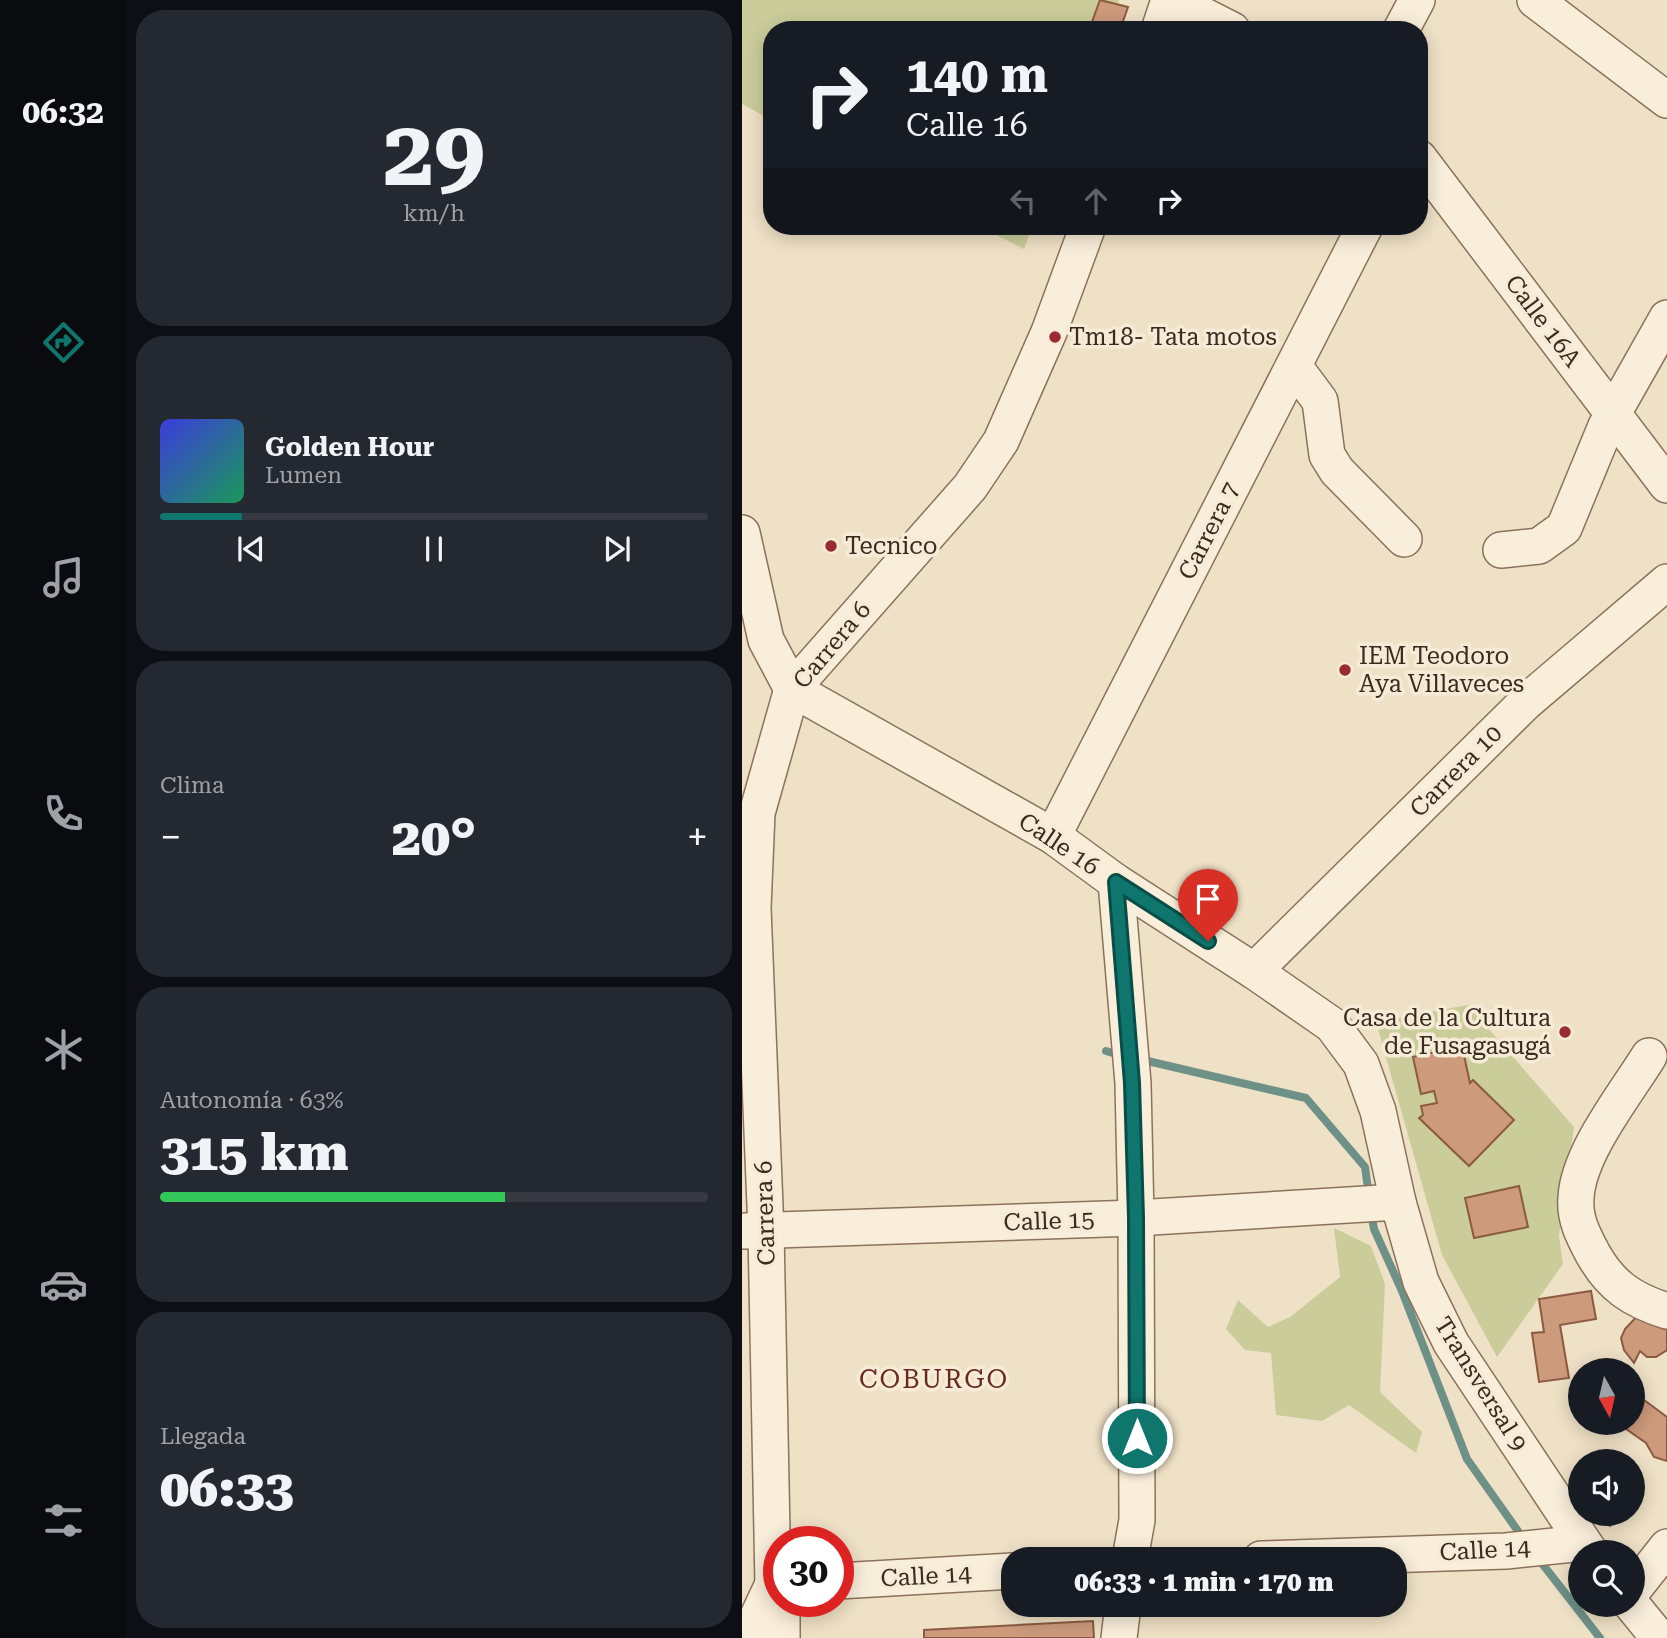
<!DOCTYPE html>
<html lang="es">
<meta charset="utf-8">
<style>
body{margin:0;font-family:"Roboto Serif",serif;background:#242831;color:#f1f3f6;height:100vh;display:flex;flex-direction:column;font-size:26px;white-space:nowrap}
*{box-sizing:border-box;margin:0}
p{font-size:23px;color:#9ea1a6}
.icon{flex:none;width:38px;height:38px;fill:none;stroke:currentColor;stroke-width:2;stroke-linecap:round;stroke-linejoin:round}
.map{position:relative;flex:1;overflow:hidden}
.drawer{display:flex;flex-direction:column;gap:10px;padding:10px;background:#0d0f14;width:616px}
.drawer>*{flex:none}
.banner{position:absolute;left:21px;top:21px;width:665px;height:214px;border-radius:28px;box-shadow:0 4px 18px #0003;background:#171b24;color:#f1f3f6;overflow:hidden}
.needle{width:46px;rotate:172deg}
.controls{position:absolute;left:826px;top:1358px;display:grid;gap:14px}
.controls a{display:grid;place-items:center;width:77px;height:77px;border-radius:50%;background:#171b24;box-shadow:0 4px 18px #0003;font-size:35px}
.speed{position:absolute;left:21px;top:1526px;display:flex;gap:14px;font-size:35px;font-weight:700;text-align:center}
.speed>*{display:grid;place-content:center;width:91px;height:91px;border-radius:50%;background:#171b24;box-shadow:0 4px 18px #0003;line-height:1}
.speed .limit{border:10px solid #d22;background:#fff;color:#111}
.pin{position:absolute;display:grid;place-items:center;width:60px;height:60px;color:#fff;margin:-72px -30px;border-radius:50% 50% 50% 0;rotate:-45deg;box-shadow:0 0 7px #0007}
.pin .icon{rotate:45deg}
.me{position:absolute;width:77px;margin:-38px;rotate:0deg;stroke-linejoin:round;filter:drop-shadow(0 0 5px #0008)}
.turn{display:flex;align-items:center;gap:24px;height:147px;padding:0 28px;font-size:32px}
.turn .icon{width:91px;height:91px;stroke-width:2.5}
.turn b{display:block;font-size:49px;line-height:60px}
.lanes{display:flex;align-items:center;height:66px;padding:0 28px;background:#0003;justify-content:center;gap:35px;direction:ltr}
.lanes .off{opacity:.35}
.big{font-size:52px;font-weight:800;line-height:1.1}
.drawer .card{flex:1;display:flex;flex-direction:column;justify-content:center;gap:10px;min-width:0;padding:0 24px;border-radius:28px;background:#242831}
.drawer .dial{align-items:center;gap:0}
.dial b{font-size:91px;line-height:1}
.song{display:flex;align-items:center;gap:21px}
.cover{width:84px;height:84px;border-radius:10px;background:linear-gradient(135deg,hsl(240 70% 55%),hsl(150 70% 35%))}
.played{height:7px;border-radius:4px;background:linear-gradient(90deg,#0f766e 15%,#363941 15%)}
.keys{display:flex;justify-content:space-around;direction:ltr}
.heat{display:flex;justify-content:space-between;align-items:center;font-size:38px;direction:ltr}
.charge{height:10px;border-radius:5px;background:linear-gradient(90deg,#34c759 63%,#363941 0)}
.trip{position:absolute;left:259px;top:1547px;width:406px;height:70px;border-radius:28px;background:#171b24;box-shadow:0 4px 18px #0003;font-weight:800;line-height:70px;text-align:center}
main{display:flex;flex:1;min-height:0}
.dock{display:flex;flex-direction:column;width:126px;justify-content:space-around;align-items:center;background:#090b0e;color:#9ea1a6}
.dock .icon{width:49px;height:49px}
.dock .current{color:#0f766e}
.dock b{font-size:32px;color:#f1f3f6}
.map>svg:first-child{display:block}
.green{fill:#cacd9a}
.lines{fill:none;stroke-linecap:round;stroke-linejoin:round}
.stream{stroke:#6e9187;stroke-width:8}
.building{fill:#cd9a7c;stroke:#8a5b41;stroke-width:2}
.minor-casing{stroke:#8b725b;stroke-width:38}
.minor{stroke:#f9eeda;stroke-width:35}
.route-casing{stroke:#0a4d48;stroke-width:18}
.route{stroke:#0f766e;stroke-width:12}
.poi-dot{fill:#9a2b31;stroke:#f6ebd6;stroke-width:2.5}
.labels{text-anchor:middle;stroke-width:7;stroke-linejoin:round;paint-order:stroke}
.street-label{font-size:24px;fill:#3b2b1f;stroke:#f6ebd6}
.poi-label{font-size:24px;fill:#3b2b1f;stroke:#f6ebd6;text-anchor:start}
.neighbourhood-label{font-size:26px;letter-spacing:2px;fill:#682a1e;stroke:#f6ebd6}
</style>
<main>
<nav class="dock">
<b>06:32</b>
<svg class="icon current" aria-label="directions" viewBox="0 0 24 24"><path d="M12 3l9 9-9 9-9-9zM9 14v-3h6M13 9l2 2-2 2"/></svg>
<svg class="icon" aria-label="music" viewBox="0 0 24 24"><path d="M9 18V5l10-2v13"/><circle cx="6" cy="18" r="3"/><circle cx="16" cy="16" r="3"/></svg>
<svg class="icon" aria-label="phone" viewBox="0 0 24 24"><path d="M5 4h4l2 5-3 2q2 4 5 5l2-3 5 2v4C11 20 4 13 5 4z"/></svg>
<svg class="icon" aria-label="climate" viewBox="0 0 24 24"><path d="M12 3v18M4 7l16 10M4 17L20 7"/></svg>
<svg class="icon" aria-label="car" viewBox="0 0 24 24"><path d="M5 17H2v-5l4-1 3-4h7l3 4 3 1v5h-3M9 17h6M6 11h13"/><circle cx="7" cy="17" r="2"/><circle cx="17" cy="17" r="2"/></svg>
<svg class="icon" aria-label="filters" viewBox="0 0 24 24"><path d="M4 7h16M4 17h16"/><circle cx="9" cy="7" r="2"/><circle cx="15" cy="17" r="2"/></svg>
</nav>
<section class="drawer">
<div class="card dial"><b>29</b><p>km/h</p></div>
<div class="card">
<div class="song"><i class="cover"></i><div><b>Golden Hour</b><p>Lumen</p></div></div>
<div class="played"></div>
<div class="keys"><svg class="icon" aria-label="previous" viewBox="0 0 24 24"><path d="M18 5L8 12l10 7zM5 5v14"/></svg><svg class="icon" aria-label="pause" viewBox="0 0 24 24"><path d="M8 5v14M16 5v14"/></svg><svg class="icon" aria-label="next" viewBox="0 0 24 24"><path d="M6 5l10 7-10 7zM19 5v14"/></svg></div>
</div>
<div class="card"><p>Clima</p>
<div class="heat"><a>−</a><b class="big">20°</b><a>+</a></div>
</div>
<div class="card"><p>Autonomía · 63%</p><b class="big">315 km</b><div class="charge"></div></div>
<div class="card"><p>Llegada</p><b class="big">06:33</b></div>
</section>
<div class="map">
<svg width="925" height="1638" viewBox="0 0 925 1638">
<rect width="100%" height="100%" fill="#efe1c6"/>
<g class="green">
<polygon points="0,0 377,0 376,3 386,7 378,30 30,30 30,120 0,104"/>
<polygon points="236,226 290,226 282,249"/>
<polygon points="726,1005 832,1127 817,1236 821,1264 755,1357 700,1255 634,1022"/>
<polygon points="592,1228 629,1246 643,1284 638,1392 680,1432 674,1453 607,1405 580,1421 534,1415 529,1353 503,1350 484,1329 496,1300 526,1327 548,1317 598,1277"/>
</g>
<g class="lines">
<g class="stream">
<polyline points="364,1051 381,1056"/>
<polyline points="397,1059 564,1098 623,1167 627,1196"/>
<polyline points="629,1213 632,1229 660,1291 725,1459 783,1541"/>
<polyline points="795,1557 858,1638"/>
</g>
</g>
<g class="building">
<polygon points="358,0 386,7 378,30 347,30"/>
<polygon points="720,1046 728,1083 731,1080 772,1120 727,1166 677,1118 681,1115 679,1106 695,1103 692,1091 679,1094 671,1057"/>
<polygon points="777,1186 786,1227 732,1238 723,1198"/>
<polygon points="849,1291 854,1319 818,1325 827,1378 797,1382 790,1333 802,1332 797,1299"/>
<polygon points="917,1312 913,1325 925,1330 925,1350 914,1357 905,1357 898,1351 892,1363 882,1350 879,1338 883,1329 898,1313"/>
<polygon points="898,1397 925,1417 925,1461 912,1457 904,1443 877,1424 891,1423 891,1406"/>
<polygon points="849,1514 877,1514 868,1526"/>
<polygon points="351,1621 352,1638 182,1638 182,1630"/>
</g>
<g class="lines">
<defs>
<g id="minor">
<polyline points="431,0 490,30"/>
<polyline points="793,0 925,100"/>
<polyline points="417,30 427,0"/>
<polyline points="659,30 675,0"/>
<polyline points="677,158 925,485"/>
<polyline points="552,366 578,401 585,455 595,471 662,539"/>
<polyline points="0,533 24,640 50,689"/>
<polyline points="759,550 797,546 822,528 864,426 925,318"/>
<polyline points="50,689 311,836 374,882 512,971 590,1025 619,1064 636,1111 656,1202 679,1282 709,1343 848,1552"/>
<polyline points="311,836 623,226"/>
<polyline points="374,882 391,1083 394,1218 395,1520 388,1559"/>
<polyline points="512,971 783,703 925,582"/>
<path d="M 907,1056 C 883,1095 836,1153 834,1198 C 832,1219 842,1237 851,1254 C 869,1286 890,1300 925,1311"/>
<polyline points="3,1231 394,1218 656,1202"/>
<polyline points="519,1559 764,1551 841,1543"/>
<polyline points="96,1581 271,1571"/>
<polyline points="891,1590 925,1547"/>
<polyline points="890,1605 917,1638"/>
<polyline points="14,1638 14,1620 31,1584"/>
<polyline points="40,1638 40,1617 31,1584 24,1231 11,908 15,813 50,689 228,487 259,441 307,332 346,226"/>
<polyline points="377,1638 381,1605"/>
</g>
</defs>
<use href="#minor" class="minor-casing"/>
<use href="#minor" class="minor"/>
</g>
<g class="lines">
<defs>
<polyline id="route" points="395,1438 394,1218 390,1083 374,882 466,941"/>
</defs>
<use href="#route" class="route-casing"/>
<use href="#route" class="route"/>
</g>
<g class="poi-dot">
<circle cx="313" cy="337" r="7"/>
<circle cx="89" cy="546" r="7"/>
<circle cx="603" cy="670" r="7"/>
<circle cx="823" cy="1032" r="7"/>
</g>
<g class="labels">
<g class="street-label">
<text transform="translate(801 321) rotate(53)" y="8">Calle 16A</text>
<text transform="translate(467 531) rotate(-63)" y="8">Carrera 7</text>
<text transform="translate(90 645) rotate(-50)" y="8">Carrera 6</text>
<text transform="translate(714 771) rotate(-45)" y="8">Carrera 10</text>
<text transform="translate(317 844) rotate(34)" y="8">Calle 16</text>
<text transform="translate(23 1213) rotate(-92)" y="8">Carrera 6</text>
<text transform="translate(307 1221) rotate(-2)" y="8">Calle 15</text>
<text transform="translate(739 1384) rotate(58)" y="8">Transversal 9</text>
<text transform="translate(743 1550) rotate(-3)" y="8">Calle 14</text>
<text transform="translate(184 1576) rotate(-3)" y="8">Calle 14</text>
</g>
<g class="poi-label">
<text x="327" y="345">Tm18- Tata motos</text>
<text x="103" y="554">Tecnico</text>
<text x="617" y="664">IEM Teodoro<tspan x="617" dy="28">Aya Villaveces</tspan></text>
<text x="809" y="1026" text-anchor="end">Casa de la Cultura<tspan x="809" dy="28">de Fusagasugá</tspan></text>
</g>
<g class="neighbourhood-label">
<text x="192" y="1388">COBURGO</text>
</g>
</g>
</svg>
<div class="controls">
<a><svg class="needle" viewBox="-14 -14 28 28"><path d="M0-13l5 13h-10z" fill="#e53935"/><path d="M0 13l5-13h-10z" fill="#9ea1a6"/></svg></a>
<a><svg class="icon" aria-label="sound" viewBox="0 0 24 24"><path d="M4 9h4l5-4v14l-5-4H4zM17 9q2 3 0 6"/></svg></a>
<a><svg class="icon" aria-label="search" viewBox="0 0 24 24"><circle cx="10" cy="10" r="6"/><path d="M15 15l6 6"/></svg></a>
</div>
<div class="speed"><div class="limit">30</div></div>
<div class="pin" style="left:466px;top:941px;background:#d93025"><svg class="icon" aria-label="arrive" viewBox="0 0 24 24"><path d="M6 21V4h12l-3 4 3 4H6"/></svg></div>
<svg class="me" style="left:395px;top:1438px" viewBox="-20 -20 40 40"><circle r="17" fill="#0f766e" stroke="#fff" stroke-width="3"/><path d="M0-11L8 9 0 5-8 9z" fill="#fff"/></svg>
<div class="trip">06:33 · 1 min · 170 m</div>
<div class="banner">
<div class="turn"><svg class="icon" aria-label="right" viewBox="0 0 24 24"><path d="M7 20v-9h11M14 6l5 5-5 5"/></svg><div><b>140 m</b>Calle 16</div></div>
<div class="lanes"><svg class="icon off" aria-label="left" viewBox="0 0 24 24"><path d="M17 20v-9H6M10 6l-5 5 5 5"/></svg><svg class="icon off" aria-label="ahead" viewBox="0 0 24 24"><path d="M12 20V5M6 11l6-6 6 6"/></svg><svg class="icon" aria-label="right" viewBox="0 0 24 24"><path d="M7 20v-9h11M14 6l5 5-5 5"/></svg></div>
</div>
</div>
</main>
